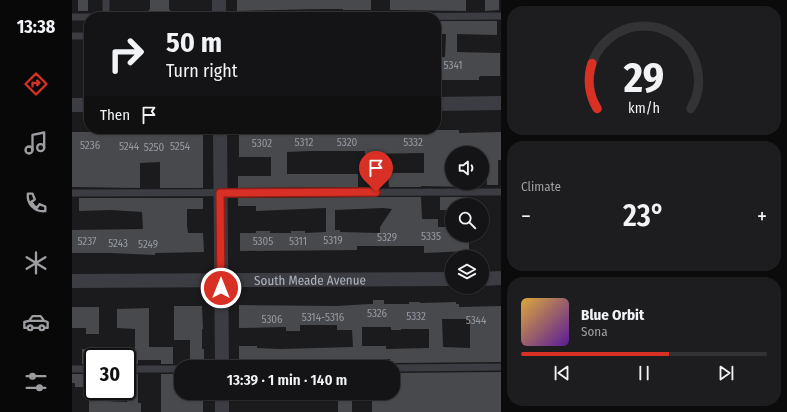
<!DOCTYPE html>
<meta charset="utf-8">
<style>
body{margin:0;font-family:"Fira Sans Condensed",sans-serif;background:#1d1d1f;color:#f1f3f6;height:100vh;display:flex;flex-direction:column;font-size:15px;white-space:nowrap}
*{box-sizing:border-box;margin:0}
p{font-size:13px;color:#9d9ea1}
.icon{flex:none;width:22px;height:22px;fill:none;stroke:currentColor;stroke-width:2;stroke-linecap:round;stroke-linejoin:round}
.map{position:relative;flex:1;overflow:hidden}
.drawer{display:flex;flex-direction:column;gap:6px;padding:6px;background:#0b0b0c;width:286px}
.drawer>*{flex:none}
.top-card{position:absolute;left:12px;top:12px;width:357px;height:122px;border-radius:16px;box-shadow:0 1px 3px #0004,0 0 0 1px #333335;background:#141416;color:#f1f3f6;overflow:hidden}
.buttons{position:absolute;left:373px;top:146px;display:grid;gap:8px}
.buttons a{display:grid;place-items:center;width:44px;height:44px;border-radius:50%;background:#141416;box-shadow:0 1px 3px #0004,0 0 0 1px #333335;font-size:20px}
.speed{position:absolute;left:12px;top:348px;display:flex;gap:8px;font-size:20px;font-weight:700;text-align:center}
.speed>*{display:grid;place-content:center;width:52px;height:52px;border-radius:50%;background:#141416;box-shadow:0 1px 3px #0004,0 0 0 1px #333335;line-height:1}
.speed .limit{border:2px solid #111;border-radius:6px;background:#fff;color:#111}
.pin{position:absolute;display:grid;place-items:center;width:34px;height:34px;color:#fff;margin:-41px -17px;border-radius:50% 50% 50% 0;rotate:-45deg;box-shadow:0 0 4px #0007}
.pin .icon{rotate:45deg}
.me{position:absolute;width:44px;margin:-22px;rotate:0deg;stroke-linejoin:round;filter:drop-shadow(0 0 3px #0008)}
.turn{display:flex;align-items:center;gap:14px;height:84px;padding:0 16px;font-size:18px}
.turn .icon{width:52px;height:52px;stroke-width:2.5}
.turn b{display:block;font-size:28px;line-height:34px}
.then{display:flex;align-items:center;height:38px;padding:0 16px;background:#0003;gap:8px;font-size:15px}
.big{font-size:30px;font-weight:600;line-height:1.1}
.drawer .card{flex:1;display:flex;flex-direction:column;justify-content:center;gap:6px;min-width:0;padding:0 14px;border-radius:16px;background:#1d1d1f}
.drawer .dial{align-items:center;gap:0}
.dial svg{height:104px;overflow:visible;fill:none;stroke:#333335;stroke-width:7;stroke-linecap:round;text-anchor:middle}
.dial text{fill:#f1f3f6;stroke:none}
.song{display:flex;align-items:center;gap:12px}
.cover{width:48px;height:48px;border-radius:6px;background:linear-gradient(135deg,hsl(40 70% 55%),hsl(270 70% 35%))}
.played{height:4px;border-radius:2px;background:linear-gradient(90deg,#d93025 60%,#333335 60%)}
.keys{display:flex;justify-content:space-around;direction:ltr}
.heat{display:flex;justify-content:space-between;align-items:center;font-size:22px;direction:ltr}
.trip{position:absolute;left:102px;top:360px;width:226px;height:40px;border-radius:16px;background:#141416;box-shadow:0 1px 3px #0004,0 0 0 1px #333335;font-weight:600;line-height:40px;text-align:center}
main{display:flex;flex:1;min-height:0}
.menu{display:flex;flex-direction:column;width:72px;justify-content:space-around;align-items:center;background:#080809;color:#9d9ea1}
.menu .icon{width:28px;height:28px}
.menu .current{color:#d93025}
.menu b{font-size:18px;color:#f1f3f6}
.map>svg:first-child{display:block}
.building{fill:#48494d;fill-rule:evenodd}
.lines{fill:none;stroke-linecap:round;stroke-linejoin:round}
.service{stroke:#3c3d42;stroke-width:7}
.minor{stroke:#3c3d42;stroke-width:14}
.route-casing{stroke:#8d1f18;stroke-width:10}
.route{stroke:#d93025;stroke-width:7}
.labels{text-anchor:middle;stroke-width:3.5;stroke-linejoin:round;paint-order:stroke}
.number-label{font-size:11px;fill:#9499a0}
.street-label{font-size:13px;fill:#aeb4bb;stroke:#161618}
</style>
<main>
<nav class="menu">
<b>13:38</b>
<svg class="icon current" aria-label="directions" viewBox="0 0 24 24"><path d="M12 3l9 9-9 9-9-9zM9 14v-3h6M13 9l2 2-2 2"/></svg>
<svg class="icon" aria-label="music" viewBox="0 0 24 24"><path d="M9 18V5l10-2v13"/><circle cx="6" cy="18" r="3"/><circle cx="16" cy="16" r="3"/></svg>
<svg class="icon" aria-label="phone" viewBox="0 0 24 24"><path d="M5 4h4l2 5-3 2q2 4 5 5l2-3 5 2v4C11 20 4 13 5 4z"/></svg>
<svg class="icon" aria-label="climate" viewBox="0 0 24 24"><path d="M12 3v18M4 7l16 10M4 17L20 7"/></svg>
<svg class="icon" aria-label="car" viewBox="0 0 24 24"><path d="M5 17H2v-5l4-1 3-4h7l3 4 3 1v5h-3M9 17h6M6 11h13"/><circle cx="7" cy="17" r="2"/><circle cx="17" cy="17" r="2"/></svg>
<svg class="icon" aria-label="filters" viewBox="0 0 24 24"><path d="M4 7h16M4 17h16"/><circle cx="9" cy="7" r="2"/><circle cx="15" cy="17" r="2"/></svg>
</nav>
<div class="map">
<svg width="429" height="412" viewBox="0 0 429 412">
<rect width="100%" height="100%" fill="#1b1b1d"/>
<g class="building">
<rect x="6" y="0" width="10" height="11"/>
<polygon points="78,0 97,0 97,9 104,17 71,17 78,9"/>
<polygon points="165,0 299,0 299,10 271,10 271,9 249,9 165,11"/>
<polygon points="318,0 394,0 394,11 318,10"/>
<polygon points="413,0 427,0 427,10 413,11"/>
<polygon points="364,21 425,21 425,35 385,34 385,52 428,53 428,76 409,76 407,77 407,80 364,80 364,57 373,57 374,34 364,34"/>
<polygon points="183,129 196,129 196,131 215,131 215,133 314,132 352,130 387,130 387,133 429,132 429,160 426,160 426,185 415,185 414,161 410,161 410,153 380,153 380,183 395,183 395,187 349,186 349,187 317,187 316,173 352,173 352,153 293,154 293,151 239,151 215,152 215,174 286,174 286,187 166,188 166,176 199,176 199,157 167,157 167,132 183,132"/>
<polygon points="0,132 131,132 131,188 88,188 88,162 68,163 68,188 0,187"/>
<path d="M 311,197 L 349,197 L 350,219 L 366,219 L 366,227 L 380,227 L 380,235 L 397,235 L 397,251 L 352,253 L 352,246 L 285,246 L 285,250 L 168,251 L 168,233 L 184,233 L 184,231 L 198,231 L 198,233 L 219,233 L 219,231 L 233,231 L 233,233 L 254,232 L 254,208 L 184,211 L 184,206 L 166,206 L 166,198 ZM 311,208 L 320,209 L 308,227 L 308,233 L 268,232 L 268,230 L 263,230 L 263,210 Z"/>
<polygon points="368,197 395,197 395,205 380,205 380,210 368,210"/>
<polygon points="7,198 131,198 131,209 115,209 115,226 116,233 131,233 132,252 83,253 83,255 39,253 0,253 0,230 71,229 70,212 39,210 7,211"/>
<path d="M 301,300 L 312,300 L 312,304 L 337,304 L 337,302 L 348,302 L 348,303 L 384,302 L 384,304 L 387,304 L 387,307 L 429,306 L 429,362 L 321,363 L 321,361 L 318,361 L 318,359 L 290,359 L 290,361 L 277,362 L 224,361 L 167,362 L 167,346 L 185,346 L 185,348 L 208,349 L 281,347 L 280,330 L 265,330 L 265,325 L 228,325 L 228,331 L 214,331 L 214,327 L 167,328 L 167,305 L 265,306 L 297,304 L 301,304 ZM 370,319 L 398,319 L 398,348 L 371,347 ZM 290,327 L 319,327 L 319,330 L 329,330 L 329,329 L 357,329 L 357,348 L 314,349 L 314,346 L 290,346 Z"/>
<polygon points="102,306 130,306 131,329 130,329 130,349 132,349 132,362 118,362 118,340 102,340"/>
<polygon points="0,307 27,307 27,334 14,334 14,328 0,328"/>
<polygon points="77,308 77,347 101,347 101,364 89,364 89,360 66,360 66,364 55,364 55,349 63,350 63,329 45,328 45,309"/>
<rect x="10" y="349" width="11" height="15"/>
<polygon points="429,372 429,412 300,412 300,398 318,398 318,396 321,396 321,373"/>
<polygon points="0,374 21,374 21,387 3,387 3,383 0,383"/>
<polygon points="55,374 66,374 66,403 69,403 69,412 17,412 17,400 55,402"/>
<polygon points="89,374 109,374 109,399 131,400 131,412 89,412"/>
<rect x="266" y="400" width="14" height="12"/>
</g>
<g class="lines">
<g class="service">
<polyline points="34,0 34,17"/>
<polyline points="0,17 34,17"/>
<polyline points="269,17 429,16"/>
<polyline points="0,36 17,36"/>
<polyline points="0,193 429,192"/>
<polyline points="321,368 429,367"/>
<polyline points="0,369 21,369"/>
<polyline points="55,369 109,369"/>
</g>
<g class="minor">
<polyline points="147,0 147,17"/>
<polyline points="364,104 429,103"/>
<polyline points="0,105 17,105"/>
<polyline points="148,129 150,367"/>
<polyline points="410,279 429,278"/>
<path id="s1" d="M 0,281 L 380,279"/>
<polyline points="150,393 150,412"/>
</g>
</g>
<g class="lines">
<defs>
<polyline id="route" points="149,288 148,193 304,192"/>
</defs>
<use href="#route" class="route-casing"/>
<use href="#route" class="route"/>
</g>
<g class="labels">
<g class="number-label">
<text x="381" y="69">5341</text>
<text x="232" y="146">5312</text>
<text x="275" y="146">5320</text>
<text x="341" y="146">5332</text>
<text x="190" y="147">5302</text>
<text x="18" y="149">5236</text>
<text x="57" y="150">5244</text>
<text x="108" y="150">5254</text>
<text x="82" y="151">5250</text>
<text x="359" y="240">5335</text>
<text x="315" y="241">5329</text>
<text x="261" y="244">5319</text>
<text x="15" y="245">5237</text>
<text x="191" y="245">5305</text>
<text x="226" y="245">5311</text>
<text x="46" y="247">5243</text>
<text x="76" y="248">5249</text>
<text x="305" y="317">5326</text>
<text x="344" y="320">5332</text>
<text x="251" y="321">5314-5316</text>
<text x="200" y="323">5306</text>
<text x="404" y="324">5344</text>
</g>
<g class="street-label">
<text dy="5" stroke="none"><textPath href="#s1" startOffset="238">South Meade Avenue</textPath></text>
</g>
</g>
</svg>
<div class="buttons">
<a><svg class="icon" aria-label="sound" viewBox="0 0 24 24"><path d="M4 9h4l5-4v14l-5-4H4zM17 9q2 3 0 6"/></svg></a>
<a><svg class="icon" aria-label="search" viewBox="0 0 24 24"><circle cx="10" cy="10" r="6"/><path d="M15 15l6 6"/></svg></a>
<a><svg class="icon" aria-label="layers" viewBox="0 0 24 24"><path d="M12 4l9 5-9 5-9-5zM3 14l9 5 9-5"/></svg></a>
</div>
<div class="speed"><div class="limit">30</div></div>
<div class="pin" style="left:304px;top:192px;background:#d93025"><svg class="icon" aria-label="arrive" viewBox="0 0 24 24"><path d="M6 21V4h12l-3 4 3 4H6"/></svg></div>
<svg class="me" style="left:149px;top:288px" viewBox="-20 -20 40 40"><circle r="17" fill="#d93025" stroke="#fff" stroke-width="3"/><path d="M0-11L8 9 0 5-8 9z" fill="#fff"/></svg>
<div class="trip">13:39 · 1 min · 140 m</div>
<div class="top-card">
<div class="turn"><svg class="icon" aria-label="right" viewBox="0 0 24 24"><path d="M7 20v-9h11M14 6l5 5-5 5"/></svg><div><b>50 m</b>Turn right</div></div>
<div class="then">Then<svg class="icon" aria-label="arrive" viewBox="0 0 24 24"><path d="M6 21V4h12l-3 4 3 4H6"/></svg></div>
</div>
</div>
<section class="drawer">
<div class="card dial"><svg viewBox="0 0 100 80">
<path d="M14 69A42 42 0 1 1 86 69"/>
<path d="M14 69A42 42 0 0 1 10 34" stroke="#d93025"/>
<text x="50" y="56" font-size="32" font-weight="700">29</text>
<text x="50" y="72" font-size="11">km/h</text>
</svg></div>
<div class="card"><p>Climate</p>
<div class="heat"><a>−</a><b class="big">23°</b><a>+</a></div>
</div>
<div class="card">
<div class="song"><i class="cover"></i><div><b>Blue Orbit</b><p>Sona</p></div></div>
<div class="played"></div>
<div class="keys"><svg class="icon" aria-label="previous" viewBox="0 0 24 24"><path d="M18 5L8 12l10 7zM5 5v14"/></svg><svg class="icon" aria-label="pause" viewBox="0 0 24 24"><path d="M8 5v14M16 5v14"/></svg><svg class="icon" aria-label="next" viewBox="0 0 24 24"><path d="M6 5l10 7-10 7zM19 5v14"/></svg></div>
</div>
</section>
</main>
